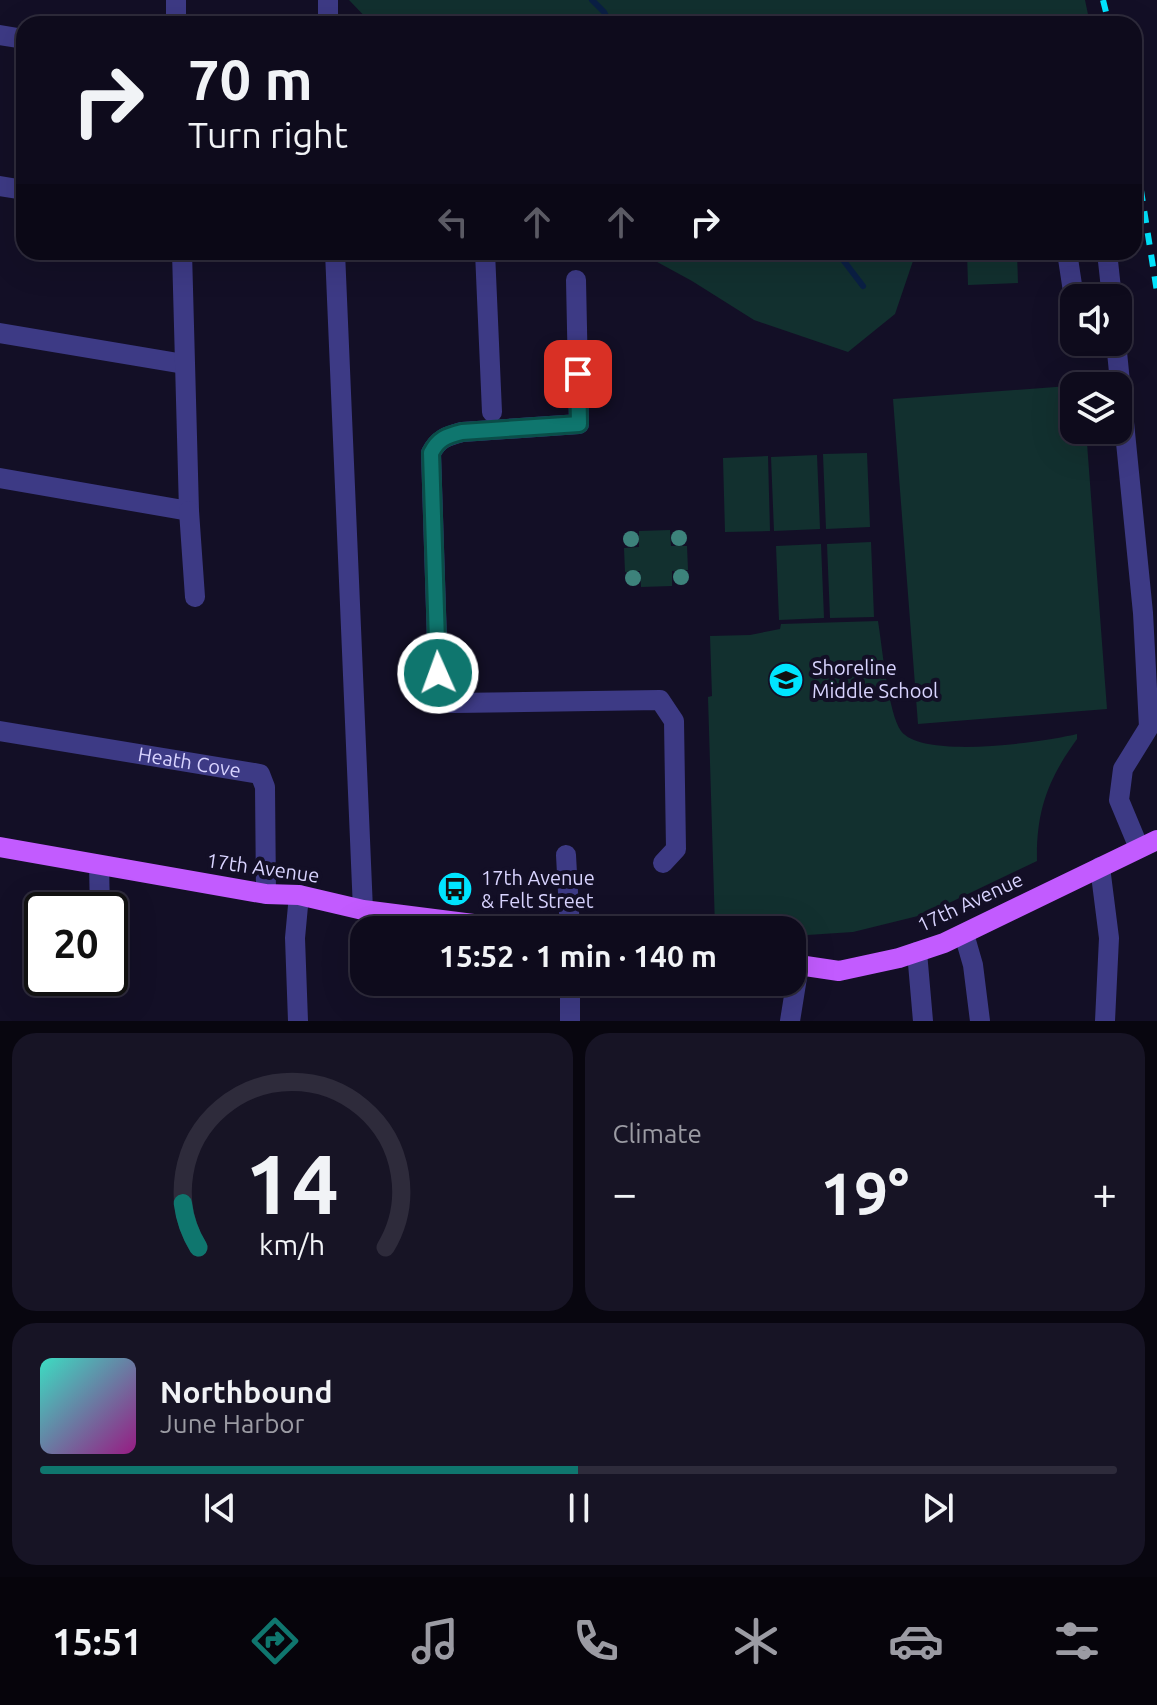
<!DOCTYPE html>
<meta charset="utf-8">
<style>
body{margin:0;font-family:Ubuntu,sans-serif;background:#171425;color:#f1f3f6;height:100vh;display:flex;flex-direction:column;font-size:30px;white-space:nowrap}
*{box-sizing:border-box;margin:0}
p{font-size:26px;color:#9b9ba3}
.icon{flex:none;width:44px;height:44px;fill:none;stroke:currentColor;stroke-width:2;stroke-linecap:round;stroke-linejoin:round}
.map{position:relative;height:1021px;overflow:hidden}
.side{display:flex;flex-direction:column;gap:12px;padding:12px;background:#08060f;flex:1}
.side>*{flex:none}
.hud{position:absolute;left:16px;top:16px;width:1126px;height:244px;border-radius:24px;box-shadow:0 8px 32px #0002,0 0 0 2px #2e2b3b;background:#0e0b1c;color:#f1f3f6;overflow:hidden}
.fabs{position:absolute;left:1060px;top:284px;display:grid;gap:16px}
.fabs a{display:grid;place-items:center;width:72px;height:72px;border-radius:16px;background:#0e0b1c;box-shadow:0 8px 32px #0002,0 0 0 2px #2e2b3b;font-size:40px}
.speed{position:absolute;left:24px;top:892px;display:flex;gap:16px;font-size:40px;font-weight:700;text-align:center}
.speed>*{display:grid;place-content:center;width:104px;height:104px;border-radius:50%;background:#0e0b1c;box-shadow:0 8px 32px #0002,0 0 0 2px #2e2b3b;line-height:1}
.speed .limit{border:4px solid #111;border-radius:12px;background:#fff;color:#111}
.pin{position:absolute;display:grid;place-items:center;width:68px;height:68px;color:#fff;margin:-34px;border-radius:16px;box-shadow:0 4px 12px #0006}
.me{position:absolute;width:88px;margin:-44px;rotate:358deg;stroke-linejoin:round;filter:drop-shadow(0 0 6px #0008)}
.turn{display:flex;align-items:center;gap:28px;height:168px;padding:0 40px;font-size:36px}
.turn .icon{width:104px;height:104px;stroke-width:2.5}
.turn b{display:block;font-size:56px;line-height:68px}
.lanes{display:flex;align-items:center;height:76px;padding:0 40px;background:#0003;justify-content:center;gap:40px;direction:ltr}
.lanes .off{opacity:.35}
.big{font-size:60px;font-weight:700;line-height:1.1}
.side .tile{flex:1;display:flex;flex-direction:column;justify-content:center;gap:12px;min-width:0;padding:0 28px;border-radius:24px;background:#171425}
.side .dial{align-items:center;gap:0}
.dial svg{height:208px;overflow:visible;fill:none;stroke:#2e2b3b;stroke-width:7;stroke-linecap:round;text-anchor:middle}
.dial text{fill:#f1f3f6;stroke:none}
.song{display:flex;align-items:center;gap:24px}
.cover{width:96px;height:96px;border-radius:12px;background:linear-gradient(135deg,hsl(170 70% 55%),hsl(310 70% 35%))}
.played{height:8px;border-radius:4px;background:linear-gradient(90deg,#0f766e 50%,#2e2b3b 50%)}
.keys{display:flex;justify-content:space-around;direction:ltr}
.heat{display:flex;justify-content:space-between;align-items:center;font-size:44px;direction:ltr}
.side .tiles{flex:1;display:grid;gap:12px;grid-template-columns:1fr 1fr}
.tile:last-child{grid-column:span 2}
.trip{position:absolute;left:350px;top:916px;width:456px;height:80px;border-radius:24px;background:#0e0b1c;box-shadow:0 8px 32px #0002,0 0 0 2px #2e2b3b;font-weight:700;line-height:80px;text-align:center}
.tabs{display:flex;height:128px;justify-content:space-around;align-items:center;background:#06040b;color:#9b9ba3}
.tabs .icon{width:56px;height:56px}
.tabs .on{color:#0f766e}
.tabs b{font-size:36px;color:#f1f3f6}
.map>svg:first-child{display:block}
.green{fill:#12302f}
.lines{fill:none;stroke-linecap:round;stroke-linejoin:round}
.stream{stroke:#0a1f44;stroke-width:6}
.minor{stroke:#3d3a85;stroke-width:20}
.major{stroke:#c25bff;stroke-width:20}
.rail{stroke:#00e5ff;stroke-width:6;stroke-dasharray:12 10;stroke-linecap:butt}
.tree{fill:#3d827b}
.route-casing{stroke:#0a4d48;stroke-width:20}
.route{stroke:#0f766e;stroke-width:14}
.labels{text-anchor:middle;stroke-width:8;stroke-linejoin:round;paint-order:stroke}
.poi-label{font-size:20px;fill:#d9d4ff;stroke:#130f26;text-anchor:start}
.street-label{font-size:20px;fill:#d9d4ff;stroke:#130f26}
</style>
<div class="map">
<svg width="1157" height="1021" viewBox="0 0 1157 1021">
<rect width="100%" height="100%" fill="#130f26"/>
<g class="green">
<polygon points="349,0 1085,0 1090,24 372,24"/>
<polygon points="605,252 914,252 915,255 895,314 848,352 754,320 692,281 648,257"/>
<polygon points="967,252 1017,252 1018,283 968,285"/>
<polygon points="1082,385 1074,386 1074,430 1086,430 1107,709 918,724 893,399"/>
<polygon points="867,453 870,527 826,529 823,454"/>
<polygon points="817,455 820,529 774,531 771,457"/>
<polygon points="768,456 770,531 725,532 723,458"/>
<polygon points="670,530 671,546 687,546 688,570 672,571 672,586 641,587 640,571 625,572 624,548 639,547 639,531"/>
<polygon points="871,542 874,617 830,618 827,544"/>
<polygon points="821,544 824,618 779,620 776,546"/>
<path d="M 878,621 C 882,645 888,713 901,731 C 923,760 1044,742 1077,734 L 1077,739 C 1048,779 1036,811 1037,861 L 926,914 L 853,932 L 792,936 L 792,930 L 742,930 L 715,927 L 708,697 L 712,696 L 710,636 L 750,635 L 780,629 L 781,624 Z"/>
</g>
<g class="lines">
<g class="stream">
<polyline points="592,0 604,12 610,24"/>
<polyline points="837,252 863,286"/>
</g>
<g class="minor">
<polyline points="328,0 328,24"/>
<polyline points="176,24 176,0"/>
<polyline points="0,35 24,39"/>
<polyline points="0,186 24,190"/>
<polyline points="335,252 363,910"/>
<polyline points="485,252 492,412"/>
<polyline points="1067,252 1074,298"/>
<polyline points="1107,252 1112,298"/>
<path d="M 576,280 L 579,424 L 462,432 C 447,436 438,439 431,453 L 438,673 L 443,691 L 453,703 L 660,700 L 674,721 L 676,849 L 663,863"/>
<polyline points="0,333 184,364"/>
<polyline points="1081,342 1091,342"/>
<polyline points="1116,342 1143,613 1149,727 1123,769 1119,800 1139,848"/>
<polyline points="0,478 189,511 182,252"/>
<polyline points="189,511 195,597"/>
<path id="s1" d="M 0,731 L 260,774 L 265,787 L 266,894"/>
<polyline points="566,855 570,930"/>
<polyline points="99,865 100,910"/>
<polyline points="1100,867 1109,938 1105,1021"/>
<polyline points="964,934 973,965 980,1021"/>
<polyline points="917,952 923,1021"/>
<polyline points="101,978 101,980"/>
<polyline points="298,1021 295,938 299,895"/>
<polyline points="570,1021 570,982"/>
<polyline points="790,1021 799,965"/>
</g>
<g class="major">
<polyline points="0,847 266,894 299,895 363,910 521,930"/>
<polyline points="792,964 839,971 899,958 944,943 1157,840"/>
</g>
<g class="rail">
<polyline points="1103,0 1109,24"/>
<polyline points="1134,146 1157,292"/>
</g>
</g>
<g class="tree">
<circle cx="679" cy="538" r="8"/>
<circle cx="631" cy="539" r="8"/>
<circle cx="681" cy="577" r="8"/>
<circle cx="633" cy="578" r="8"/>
</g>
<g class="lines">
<defs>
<path id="route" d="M 438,673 L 431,453 C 438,439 446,436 462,432 L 579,424 L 578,374"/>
</defs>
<use href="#route" class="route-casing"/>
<use href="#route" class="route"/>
</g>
<defs>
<symbol id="school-disc" viewBox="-11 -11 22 22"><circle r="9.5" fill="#00e5ff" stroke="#130f26"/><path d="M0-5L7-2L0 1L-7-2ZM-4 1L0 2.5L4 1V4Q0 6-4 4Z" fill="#111"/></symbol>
<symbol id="bus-disc" viewBox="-11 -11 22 22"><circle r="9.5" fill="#00e5ff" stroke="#130f26"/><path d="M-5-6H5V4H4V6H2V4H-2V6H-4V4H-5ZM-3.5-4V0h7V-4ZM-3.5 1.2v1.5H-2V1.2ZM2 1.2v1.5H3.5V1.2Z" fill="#111"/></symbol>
</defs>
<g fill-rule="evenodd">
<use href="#school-disc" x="766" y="660" width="40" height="40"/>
<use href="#bus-disc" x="435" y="869" width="40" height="40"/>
</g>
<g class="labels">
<g class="poi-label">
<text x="812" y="675">Shoreline<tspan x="812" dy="23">Middle School</tspan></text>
<text x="481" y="885">17th Avenue<tspan x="481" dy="23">&amp; Felt Street</tspan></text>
</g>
<g class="street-label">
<text dy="7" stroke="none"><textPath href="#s1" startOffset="192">Heath Cove</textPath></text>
<text transform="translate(263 868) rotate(8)" y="7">17th Avenue</text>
<text transform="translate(970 902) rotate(-25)" y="7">17th Avenue</text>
</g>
</g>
</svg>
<div class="fabs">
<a><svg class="icon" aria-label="sound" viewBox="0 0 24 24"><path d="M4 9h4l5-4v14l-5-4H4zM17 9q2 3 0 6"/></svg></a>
<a><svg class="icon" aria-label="layers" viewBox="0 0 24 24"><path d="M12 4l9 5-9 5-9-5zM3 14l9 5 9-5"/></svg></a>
</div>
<div class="speed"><div class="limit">20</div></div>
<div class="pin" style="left:578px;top:374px;background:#d93025"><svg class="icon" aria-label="arrive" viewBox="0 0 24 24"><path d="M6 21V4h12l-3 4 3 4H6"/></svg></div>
<svg class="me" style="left:438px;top:673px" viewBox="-20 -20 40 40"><circle r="17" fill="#0f766e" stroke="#fff" stroke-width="3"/><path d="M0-11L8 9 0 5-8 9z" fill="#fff"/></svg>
<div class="trip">15:52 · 1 min · 140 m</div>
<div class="hud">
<div class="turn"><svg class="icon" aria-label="right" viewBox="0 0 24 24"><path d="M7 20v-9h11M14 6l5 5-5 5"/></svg><div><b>70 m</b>Turn right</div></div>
<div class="lanes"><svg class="icon off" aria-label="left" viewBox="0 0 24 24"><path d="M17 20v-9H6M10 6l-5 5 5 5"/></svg><svg class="icon off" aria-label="ahead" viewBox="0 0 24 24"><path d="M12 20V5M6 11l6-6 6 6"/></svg><svg class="icon off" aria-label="ahead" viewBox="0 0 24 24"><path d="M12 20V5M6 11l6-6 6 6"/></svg><svg class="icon" aria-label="right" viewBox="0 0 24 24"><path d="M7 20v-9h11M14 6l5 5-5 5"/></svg></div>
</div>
</div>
<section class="side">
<div class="tiles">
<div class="tile dial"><svg viewBox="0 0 100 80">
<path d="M14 69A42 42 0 1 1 86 69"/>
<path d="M14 69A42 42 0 0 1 8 52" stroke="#0f766e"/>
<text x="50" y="56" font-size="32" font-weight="700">14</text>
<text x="50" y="72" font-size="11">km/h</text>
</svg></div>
<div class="tile"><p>Climate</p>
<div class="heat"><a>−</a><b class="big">19°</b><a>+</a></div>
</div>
<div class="tile">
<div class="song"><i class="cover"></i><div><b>Northbound</b><p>June Harbor</p></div></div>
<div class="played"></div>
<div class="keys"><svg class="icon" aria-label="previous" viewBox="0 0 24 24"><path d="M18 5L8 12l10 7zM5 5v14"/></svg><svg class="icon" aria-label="pause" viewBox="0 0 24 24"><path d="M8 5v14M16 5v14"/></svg><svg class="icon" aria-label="next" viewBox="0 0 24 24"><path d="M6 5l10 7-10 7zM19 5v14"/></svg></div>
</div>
</div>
</section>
<nav class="tabs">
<b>15:51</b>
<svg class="icon on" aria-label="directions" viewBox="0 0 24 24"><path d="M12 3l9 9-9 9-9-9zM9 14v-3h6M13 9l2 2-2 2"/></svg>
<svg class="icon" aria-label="music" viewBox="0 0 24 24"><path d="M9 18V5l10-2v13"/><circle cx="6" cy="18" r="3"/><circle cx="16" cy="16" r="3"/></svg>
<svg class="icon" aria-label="phone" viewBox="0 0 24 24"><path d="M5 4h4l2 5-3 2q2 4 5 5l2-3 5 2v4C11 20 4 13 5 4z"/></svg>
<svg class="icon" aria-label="climate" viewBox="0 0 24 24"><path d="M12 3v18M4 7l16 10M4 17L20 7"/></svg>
<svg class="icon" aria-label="car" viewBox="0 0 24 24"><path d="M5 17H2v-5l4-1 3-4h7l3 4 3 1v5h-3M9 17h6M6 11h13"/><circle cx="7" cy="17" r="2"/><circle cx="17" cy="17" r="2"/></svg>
<svg class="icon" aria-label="filters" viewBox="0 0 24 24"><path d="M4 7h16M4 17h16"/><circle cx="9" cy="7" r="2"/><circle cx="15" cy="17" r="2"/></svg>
</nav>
